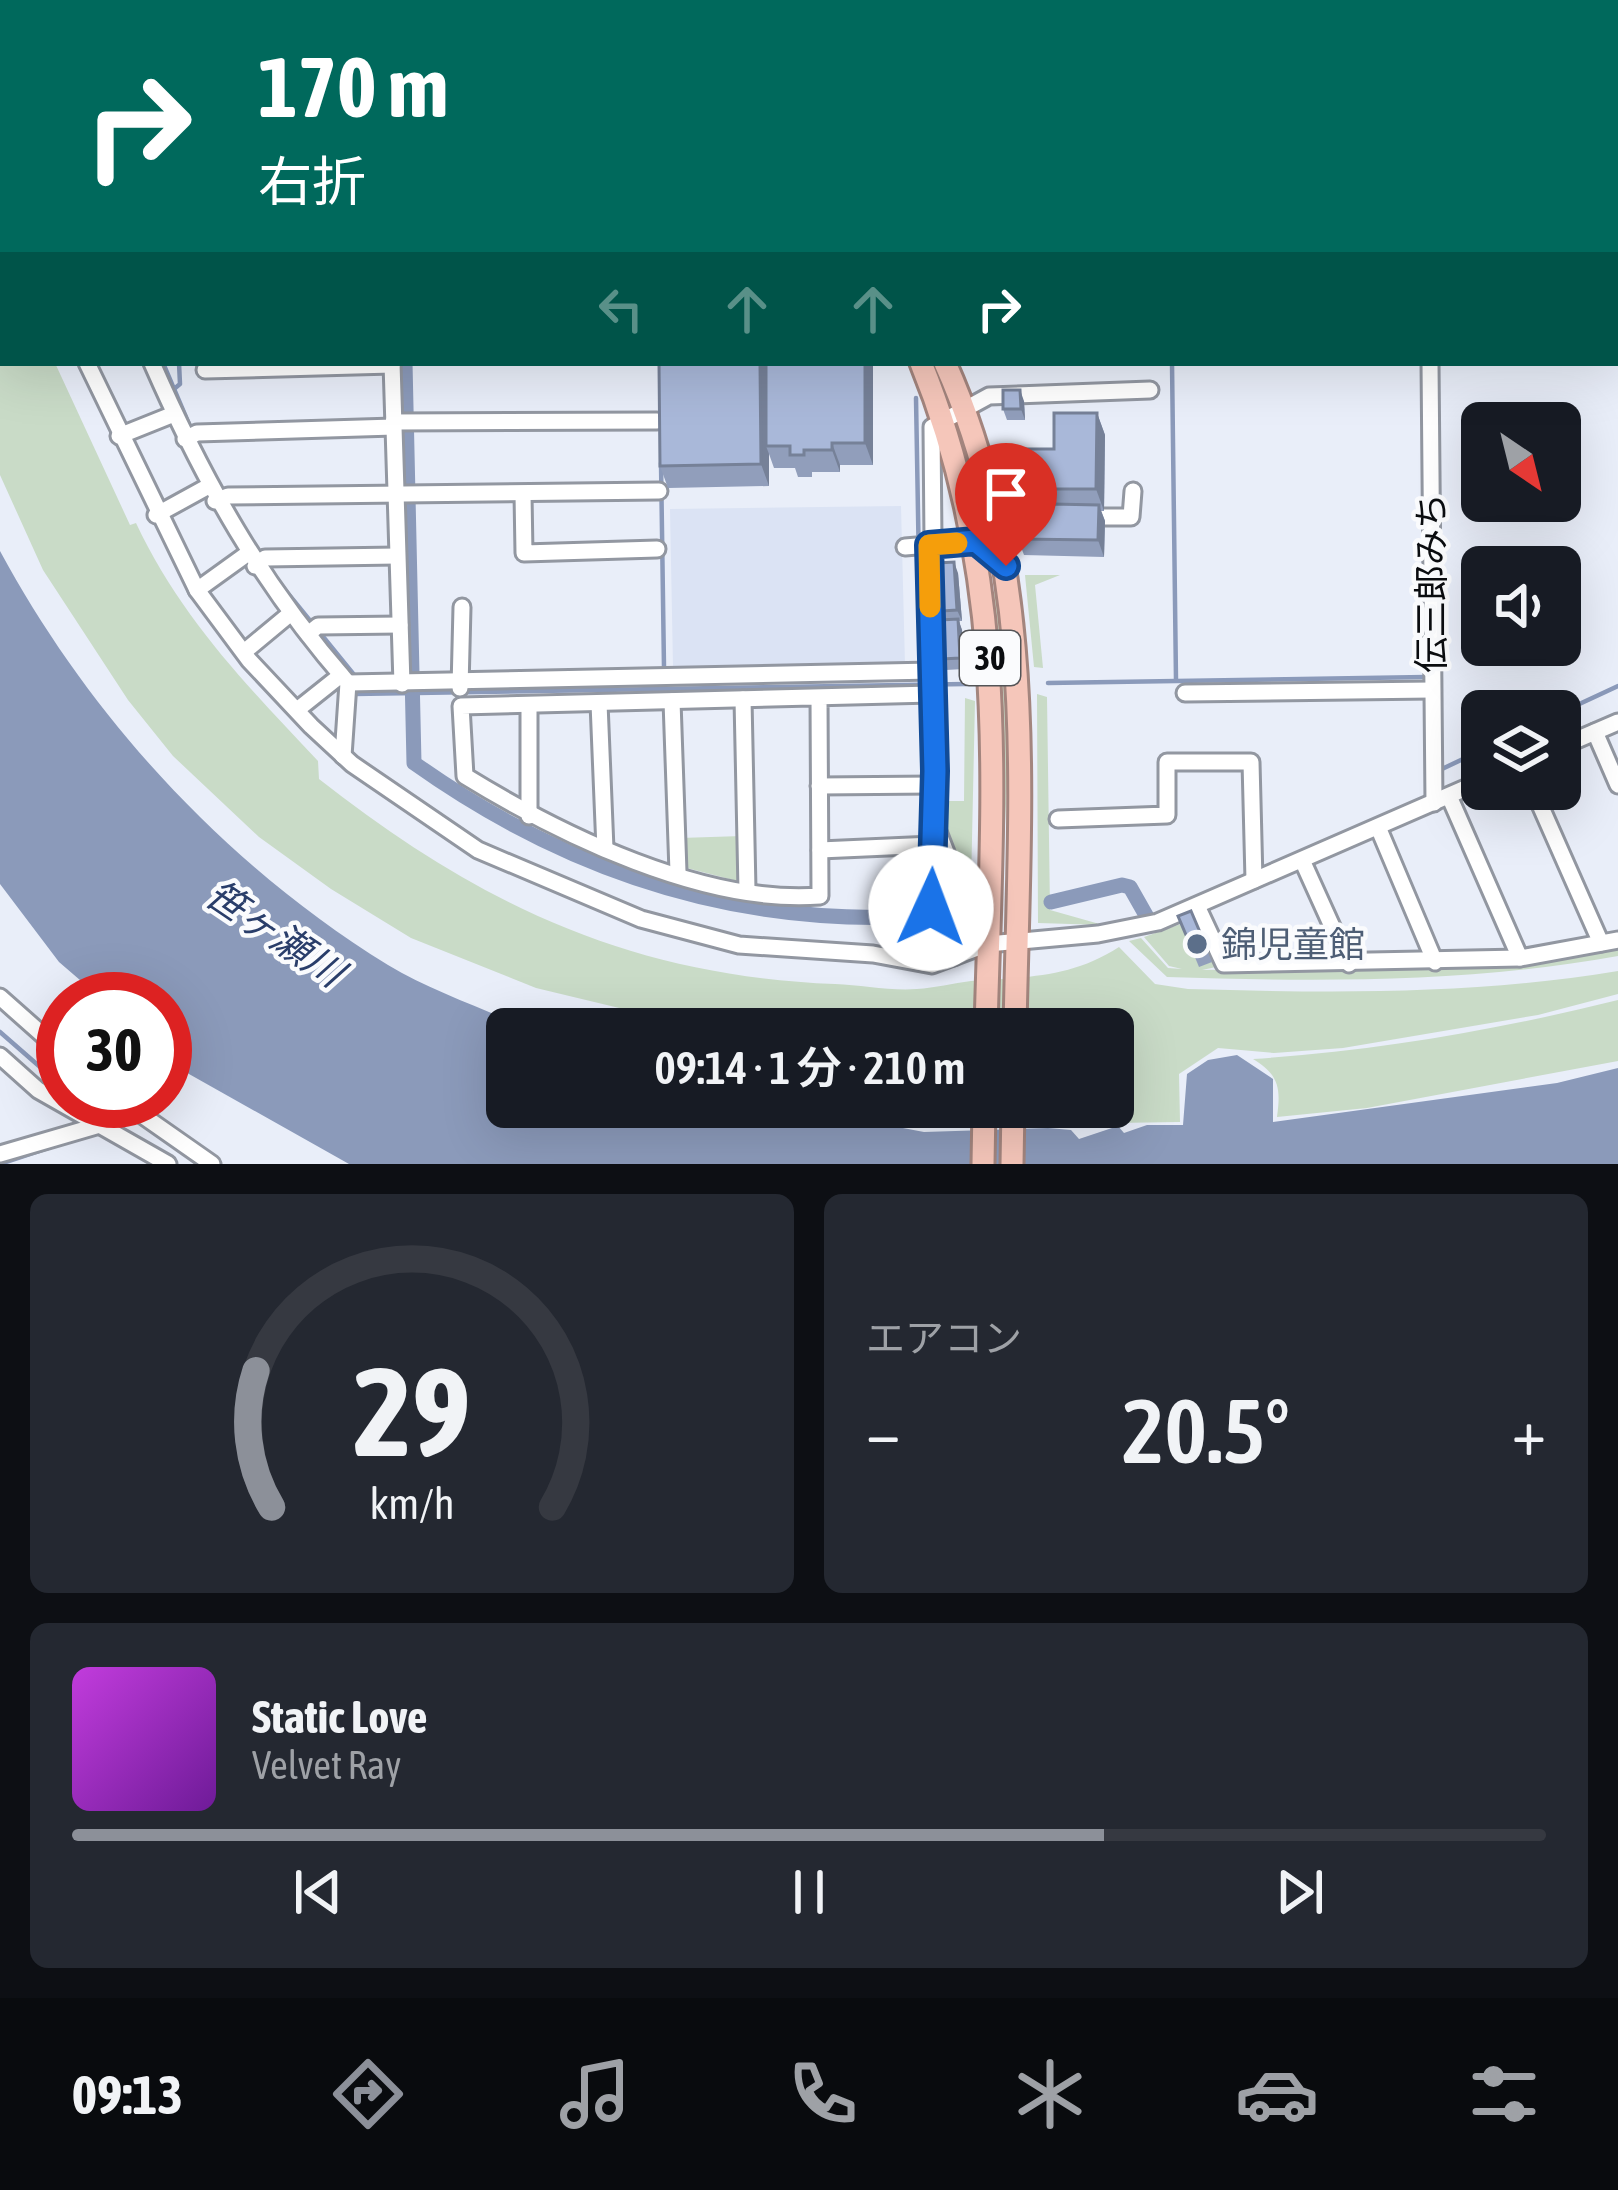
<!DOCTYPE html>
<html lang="ja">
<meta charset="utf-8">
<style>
body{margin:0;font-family:"Asap Condensed","Noto Sans JP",sans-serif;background:#242831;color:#f1f3f6;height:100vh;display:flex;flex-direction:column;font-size:45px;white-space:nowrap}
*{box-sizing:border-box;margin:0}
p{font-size:39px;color:#9ea1a6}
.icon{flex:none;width:66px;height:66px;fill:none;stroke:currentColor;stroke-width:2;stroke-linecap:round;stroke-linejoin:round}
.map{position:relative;height:1164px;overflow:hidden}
.side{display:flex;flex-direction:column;gap:30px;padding:30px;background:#0d0f14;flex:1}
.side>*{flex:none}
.hud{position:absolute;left:0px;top:0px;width:1620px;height:366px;box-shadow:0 12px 48px #0002;background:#00695c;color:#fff;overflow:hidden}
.needle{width:78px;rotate:145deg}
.tools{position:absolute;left:1461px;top:402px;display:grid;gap:24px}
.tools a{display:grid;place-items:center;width:120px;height:120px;border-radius:18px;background:#171b24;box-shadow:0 12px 48px #0002;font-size:60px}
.speed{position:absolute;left:36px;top:972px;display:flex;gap:24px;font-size:60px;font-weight:700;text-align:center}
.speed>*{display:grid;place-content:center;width:156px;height:156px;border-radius:50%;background:#171b24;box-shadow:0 12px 48px #0002;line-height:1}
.speed .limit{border:18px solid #d22;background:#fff;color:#111}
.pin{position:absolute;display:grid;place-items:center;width:102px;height:102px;color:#fff;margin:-123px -51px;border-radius:50% 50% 50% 0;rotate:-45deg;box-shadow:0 0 12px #0007}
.pin .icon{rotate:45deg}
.me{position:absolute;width:132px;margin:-66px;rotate:2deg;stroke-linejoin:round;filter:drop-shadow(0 0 9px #0008)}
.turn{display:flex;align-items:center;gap:42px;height:252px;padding:0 60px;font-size:54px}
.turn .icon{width:156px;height:156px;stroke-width:2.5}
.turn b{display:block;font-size:84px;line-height:102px}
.lanes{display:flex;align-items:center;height:114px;padding:0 60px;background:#0003;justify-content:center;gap:60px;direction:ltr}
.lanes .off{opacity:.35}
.big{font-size:90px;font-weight:600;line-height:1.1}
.side .widget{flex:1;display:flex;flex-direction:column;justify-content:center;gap:18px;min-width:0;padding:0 42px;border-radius:18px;background:#242831}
.side .dial{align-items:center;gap:0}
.dial svg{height:312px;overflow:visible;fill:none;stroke:#363941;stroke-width:7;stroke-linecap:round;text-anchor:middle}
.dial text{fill:#f1f3f6;stroke:none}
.song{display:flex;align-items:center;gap:36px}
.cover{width:144px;height:144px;border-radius:18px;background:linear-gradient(135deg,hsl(290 70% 55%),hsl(280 70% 35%))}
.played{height:12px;border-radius:6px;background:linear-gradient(90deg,#8c9099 70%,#363941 70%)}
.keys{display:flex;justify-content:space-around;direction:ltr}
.heat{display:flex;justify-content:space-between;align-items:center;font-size:66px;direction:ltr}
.side .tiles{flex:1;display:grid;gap:30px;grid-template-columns:1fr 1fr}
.widget:last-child{grid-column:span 2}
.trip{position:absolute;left:486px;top:1008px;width:648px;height:120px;border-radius:18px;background:#171b24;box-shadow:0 12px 48px #0002;font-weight:600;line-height:120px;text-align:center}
.menu{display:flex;height:192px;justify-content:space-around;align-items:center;background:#090b0e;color:#9ea1a6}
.menu .icon{width:84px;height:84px}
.menu .selected{color:#8c9099}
.menu b{font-size:54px;color:#f1f3f6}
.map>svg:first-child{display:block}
.built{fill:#dbe3f4}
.green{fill:#c9dbc7}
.water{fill:#8b9aba}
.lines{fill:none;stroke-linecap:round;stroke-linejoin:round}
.stream{stroke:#8b9aba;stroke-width:4.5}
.canal{stroke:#8b9aba;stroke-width:15}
.minor-casing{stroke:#9297a1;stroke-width:21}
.highway-casing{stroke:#a3857e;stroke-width:27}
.minor{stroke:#fff;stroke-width:15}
.highway{stroke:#f5c6ba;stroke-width:21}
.wall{fill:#919ebb}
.shaded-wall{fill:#768198}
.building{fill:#a9b8d9;stroke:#768198;stroke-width:3}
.route-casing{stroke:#114b97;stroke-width:30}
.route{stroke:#1a73e8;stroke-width:21}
.slow{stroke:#f59e0b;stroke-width:21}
.service-dot{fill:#5c6f8a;stroke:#fafbfd;stroke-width:4.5}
.labels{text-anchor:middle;stroke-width:9;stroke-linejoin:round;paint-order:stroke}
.shield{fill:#fafbfd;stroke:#535457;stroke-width:3}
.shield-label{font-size:33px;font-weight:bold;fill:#0b0d10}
.street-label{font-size:36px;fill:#0b0d10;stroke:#fafbfd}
.service-label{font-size:36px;fill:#4e5e75;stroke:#fafbfd;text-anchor:start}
.water-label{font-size:39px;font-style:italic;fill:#2a3e6a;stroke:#fafbfd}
</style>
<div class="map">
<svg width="1618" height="1164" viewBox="0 0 1618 1164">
<rect width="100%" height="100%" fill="#e9eef9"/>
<polygon class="built" points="901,506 905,665 673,667 670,509"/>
<g class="green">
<path d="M 0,230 L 3,363 L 55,363 L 130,525 L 136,523 C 180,617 248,687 318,761 L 319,779 C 478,904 630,976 835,984 C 861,985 890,991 917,989 C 935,988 953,983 971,981 C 1026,977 1071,978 1119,947 L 1155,984 L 1188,989 C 1334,993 1473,995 1618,971 L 1618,994 L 1538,1015 L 1343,1048 L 1274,1053 L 1218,1048 L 1179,1074 L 1180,1122 L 1047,1124 L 1045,1107 L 1113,1107 L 1113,1029 L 690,1025 L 536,988 L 411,938 L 331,889 L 259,837 L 173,756 L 128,700 L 43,570 L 0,475 Z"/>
<polygon points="1025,575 1060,575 1035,585 1043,668 1034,667"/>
<path d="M 997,589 C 1016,693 1006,795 1001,900 L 995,899 L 1002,733 L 993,593 Z"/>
<polygon points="1037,694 1047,697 1050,910 1103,925 1038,923"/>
<polygon points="965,698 975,701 970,931 959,861 938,806 938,801 964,801"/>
<polygon points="742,836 742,877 737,881 683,867 680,838"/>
<path d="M 1195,919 L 1216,960 L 1216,967 L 1202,970 L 1493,966 L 1618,947 L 1618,956 C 1469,983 1318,982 1167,977 L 1129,941 L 1141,938 L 1168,968 L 1182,969 L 1169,966 L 1144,937 Z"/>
<path d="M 1618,1000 L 1618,1061 L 1367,1108 L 1277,1117 C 1281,1088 1279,1075 1253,1059 C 1376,1051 1498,1030 1618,1000 Z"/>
</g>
<path class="water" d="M 0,551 C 91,719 225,864 388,965 C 431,991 483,1008 529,1029 L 507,1029 L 507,1107 L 792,1107 L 924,1132 L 1048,1128 L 1071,1130 L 1079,1139 L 1118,1126 L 1124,1133 L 1147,1125 L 1183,1125 L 1187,1074 L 1208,1060 L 1237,1055 L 1273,1079 L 1273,1122 L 1557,1083 L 1618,1068 L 1618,1164 L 349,1164 L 189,1074 L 165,1053 L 165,999 L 102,999 L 59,962 L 0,884 Z"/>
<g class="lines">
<g class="stream">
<polyline points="29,0 30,3"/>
<polyline points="173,0 173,3"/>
<polyline points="653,0 653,3"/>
<polyline points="908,0 908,3"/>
<polyline points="1165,0 1165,3"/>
<polyline points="1432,0 1432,3"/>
<polyline points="163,363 191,429"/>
<polyline points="1172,363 1176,680"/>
<polyline points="174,389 180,384 179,363"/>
<polyline points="916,398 921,684"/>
<polyline points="661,463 664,667"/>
<polyline points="277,580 355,676"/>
<polyline points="1048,683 1426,677"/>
<polyline points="354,694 966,684"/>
<polyline points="1560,713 1618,686"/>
<polyline points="1441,748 1442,769 1482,750"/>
<polyline points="0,1032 63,1087"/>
<polyline points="0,1164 96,1132"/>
</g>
<g class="canal">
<polyline points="396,0 396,3"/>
<path d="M 405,363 L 414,763 C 570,874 744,930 937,915"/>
<polyline points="1051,902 1122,885 1130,887 1147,917"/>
</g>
<defs>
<g id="minor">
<polyline points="18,0 19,3"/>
<polyline points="67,0 68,3"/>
<polyline points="136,0 136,3"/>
<polyline points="383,0 383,3"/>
<polyline points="919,0 919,3"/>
<polyline points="1130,0 1130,3"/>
<polyline points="1424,0 1424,3"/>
<polyline points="0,59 3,58"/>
<polyline points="0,137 3,146"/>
<polyline points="1617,268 1618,267"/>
<polyline points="87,363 197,590 249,660 311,726 352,764 478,850 641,919 739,945 873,954 932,965 988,944 1098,934 1158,922 1482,781"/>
<path d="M 152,363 C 204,482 262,585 348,683 L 343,756"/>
<polyline points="392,363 402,684"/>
<polyline points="1430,363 1434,803"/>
<polyline points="205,370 392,365"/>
<polyline points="393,422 657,421"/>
<polyline points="119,436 174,414"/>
<polyline points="185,439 197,433 394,427"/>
<polyline points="523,494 524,553 657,549"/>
<polyline points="215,501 228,496 659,491"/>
<polyline points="156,515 207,487"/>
<polyline points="1088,517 1131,517 1133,491"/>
<polyline points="972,525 1058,517"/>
<polyline points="905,547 976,541 1004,564"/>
<polyline points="255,566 265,558 397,556"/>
<polyline points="197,590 247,554"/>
<polyline points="308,634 318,626 400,625"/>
<polyline points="244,652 291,613"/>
<polyline points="348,683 932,671"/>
<polyline points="460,688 462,607"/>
<polyline points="1185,693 1432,690"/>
<path d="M 819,697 L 820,896 C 704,905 561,835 465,776 L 461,706 L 932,694"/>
<polyline points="743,699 747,890"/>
<polyline points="672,701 678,872"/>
<polyline points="599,703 605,849"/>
<polyline points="529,705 529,816"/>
<polyline points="297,710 341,675"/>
<polyline points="1595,732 1618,785"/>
<polyline points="1560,747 1618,722"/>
<polyline points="819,786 933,785"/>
<polyline points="1533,789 1601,943"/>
<polyline points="1449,796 1520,958"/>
<polyline points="1058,819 1167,815 1167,762 1251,762 1254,880"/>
<polyline points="1378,827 1435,962"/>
<polyline points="937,829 949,860 954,957"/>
<polyline points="820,850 933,845"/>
<polyline points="1302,860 1349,964"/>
<polyline points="1197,906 1224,964 1520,958 1618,940"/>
<polyline points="924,948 935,771 932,427 989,396 1150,390"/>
<polyline points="0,997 63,1053"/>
<polyline points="0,1056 38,1090 168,1164"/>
<polyline points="122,1101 212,1164"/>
<polyline points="68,1104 125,1104"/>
<polyline points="0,1154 103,1124"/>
</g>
<g id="highway">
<polyline points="689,0 691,3"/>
<polyline points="714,0 716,3"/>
<path d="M 921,363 C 1011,583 992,797 986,1029"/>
<path d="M 945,363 C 1040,574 1019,803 1015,1029"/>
<polyline points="983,1164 984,1107"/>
<polyline points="1012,1164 1013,1107"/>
</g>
</defs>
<use href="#minor" class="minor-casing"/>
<use href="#highway" class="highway-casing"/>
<use href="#minor" class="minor"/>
<use href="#highway" class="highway"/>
</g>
<g class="wall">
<polygon points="873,363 873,465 840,465 840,472 812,472 812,477 798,477 795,468 774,468 769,454 769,486 668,488 660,466"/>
<polygon points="1024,401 1025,420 1007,420 1003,409"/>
<polygon points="1097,413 1105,435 1104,511 1101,511 1105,521 1104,557 1024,555 1018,539 1041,524 1042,511 1016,511 1008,489"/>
<polygon points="958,573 962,621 959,621 962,630 964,669 946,670 942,659 945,620 942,611"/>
<polygon points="1191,911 1212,962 1199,967 1178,916"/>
</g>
<g class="shaded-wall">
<polygon points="760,363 768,363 766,446 769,454 769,486 761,464"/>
<polygon points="865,363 873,363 873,465 865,443"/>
<polygon points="1020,390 1024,401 1025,420 1021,409"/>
<polygon points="1097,413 1105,435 1104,511 1096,489"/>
<polygon points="832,443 840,465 840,472 832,450"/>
<polygon points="1099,505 1105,521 1104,557 1098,540"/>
<polygon points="954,562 958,573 962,621 957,610"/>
<polygon points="958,619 962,630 964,669 960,658"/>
</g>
<g class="building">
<polygon points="659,363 760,363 761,464 660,466"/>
<polygon points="766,363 865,363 865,443 832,443 832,450 804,450 804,455 790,455 790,446 766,446"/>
<polygon points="1003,390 1020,390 1021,409 1003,409"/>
<polygon points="1054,413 1097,413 1096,489 1008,489 1009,449 1054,449"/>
<polygon points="1052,504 1099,505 1098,540 1018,539 1018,524 1041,524 1042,509 1052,509"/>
<polygon points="954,562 957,610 942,611 938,563"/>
<polygon points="958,619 960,658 942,659 940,620"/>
<polygon points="1191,911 1208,951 1195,956 1178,916"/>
</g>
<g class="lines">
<defs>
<polyline id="route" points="931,908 935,771 929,545 976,541 1006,566"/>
</defs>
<use href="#route" class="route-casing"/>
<use href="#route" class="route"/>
<polyline class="slow" points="930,607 929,545 957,543"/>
</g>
<circle class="service-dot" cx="1197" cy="944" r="12"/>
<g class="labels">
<rect class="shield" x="960" y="631" width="60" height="54" rx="9"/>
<g class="shield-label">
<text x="990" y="670">30</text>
</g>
<g class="street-label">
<text transform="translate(1431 583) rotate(-90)" y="13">伝三郎みち</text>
</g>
<g class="service-label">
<text x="1221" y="957">錦児童館</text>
</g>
<g class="water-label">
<text transform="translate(275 933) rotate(34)" y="14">笹ヶ瀬川</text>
</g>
</g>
</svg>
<div class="tools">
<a><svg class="needle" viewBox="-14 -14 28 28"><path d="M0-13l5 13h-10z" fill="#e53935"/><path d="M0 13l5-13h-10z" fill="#9ea1a6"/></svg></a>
<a><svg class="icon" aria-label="sound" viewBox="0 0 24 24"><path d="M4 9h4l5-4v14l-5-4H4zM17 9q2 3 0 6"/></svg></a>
<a><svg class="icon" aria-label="layers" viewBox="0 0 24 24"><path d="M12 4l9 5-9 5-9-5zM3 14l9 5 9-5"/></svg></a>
</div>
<div class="speed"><div class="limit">30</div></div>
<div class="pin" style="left:1006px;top:566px;background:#d93025"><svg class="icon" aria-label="arrive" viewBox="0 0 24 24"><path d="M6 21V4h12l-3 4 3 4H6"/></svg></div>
<svg class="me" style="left:931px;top:908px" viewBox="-20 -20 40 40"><circle r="19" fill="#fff"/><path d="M0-13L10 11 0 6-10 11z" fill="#1a73e8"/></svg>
<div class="trip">09:14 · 1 分 · 210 m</div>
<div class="hud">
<div class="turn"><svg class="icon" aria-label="right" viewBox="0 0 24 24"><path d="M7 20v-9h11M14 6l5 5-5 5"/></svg><div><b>170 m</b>右折</div></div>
<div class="lanes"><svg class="icon off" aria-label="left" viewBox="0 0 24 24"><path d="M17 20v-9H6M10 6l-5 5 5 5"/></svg><svg class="icon off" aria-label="ahead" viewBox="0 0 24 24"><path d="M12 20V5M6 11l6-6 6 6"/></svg><svg class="icon off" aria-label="ahead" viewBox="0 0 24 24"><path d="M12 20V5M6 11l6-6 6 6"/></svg><svg class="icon" aria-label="right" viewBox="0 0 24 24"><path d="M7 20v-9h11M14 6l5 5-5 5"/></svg></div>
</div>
</div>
<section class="side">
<div class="tiles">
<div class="widget dial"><svg viewBox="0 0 100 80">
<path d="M14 69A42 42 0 1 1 86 69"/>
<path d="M14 69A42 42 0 0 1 10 34" stroke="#8c9099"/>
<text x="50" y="56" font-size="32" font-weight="700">29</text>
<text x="50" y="72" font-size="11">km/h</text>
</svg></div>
<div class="widget"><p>エアコン</p>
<div class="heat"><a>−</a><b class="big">20.5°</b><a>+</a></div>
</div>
<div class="widget">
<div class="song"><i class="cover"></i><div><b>Static Love</b><p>Velvet Ray</p></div></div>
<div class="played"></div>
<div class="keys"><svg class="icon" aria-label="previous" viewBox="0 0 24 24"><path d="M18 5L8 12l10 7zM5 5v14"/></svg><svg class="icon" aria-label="pause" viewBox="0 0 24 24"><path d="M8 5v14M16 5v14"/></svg><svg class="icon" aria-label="next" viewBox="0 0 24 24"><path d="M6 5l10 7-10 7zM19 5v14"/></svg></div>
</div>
</div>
</section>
<nav class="menu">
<b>09:13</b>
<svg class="icon selected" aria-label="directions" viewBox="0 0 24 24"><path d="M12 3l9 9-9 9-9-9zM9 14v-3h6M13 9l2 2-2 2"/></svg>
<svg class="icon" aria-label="music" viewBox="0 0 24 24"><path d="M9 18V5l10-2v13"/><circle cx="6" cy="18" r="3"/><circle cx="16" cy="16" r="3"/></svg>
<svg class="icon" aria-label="phone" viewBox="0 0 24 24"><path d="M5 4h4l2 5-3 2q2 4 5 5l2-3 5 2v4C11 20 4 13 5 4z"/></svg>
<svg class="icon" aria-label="climate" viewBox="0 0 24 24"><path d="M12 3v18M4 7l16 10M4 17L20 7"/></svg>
<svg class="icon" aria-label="car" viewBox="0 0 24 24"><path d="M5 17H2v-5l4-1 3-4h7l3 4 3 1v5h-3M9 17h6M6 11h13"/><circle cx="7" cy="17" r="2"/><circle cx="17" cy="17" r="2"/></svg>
<svg class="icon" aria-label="filters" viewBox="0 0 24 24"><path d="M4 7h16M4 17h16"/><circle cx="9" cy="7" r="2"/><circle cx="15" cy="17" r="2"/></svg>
</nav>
